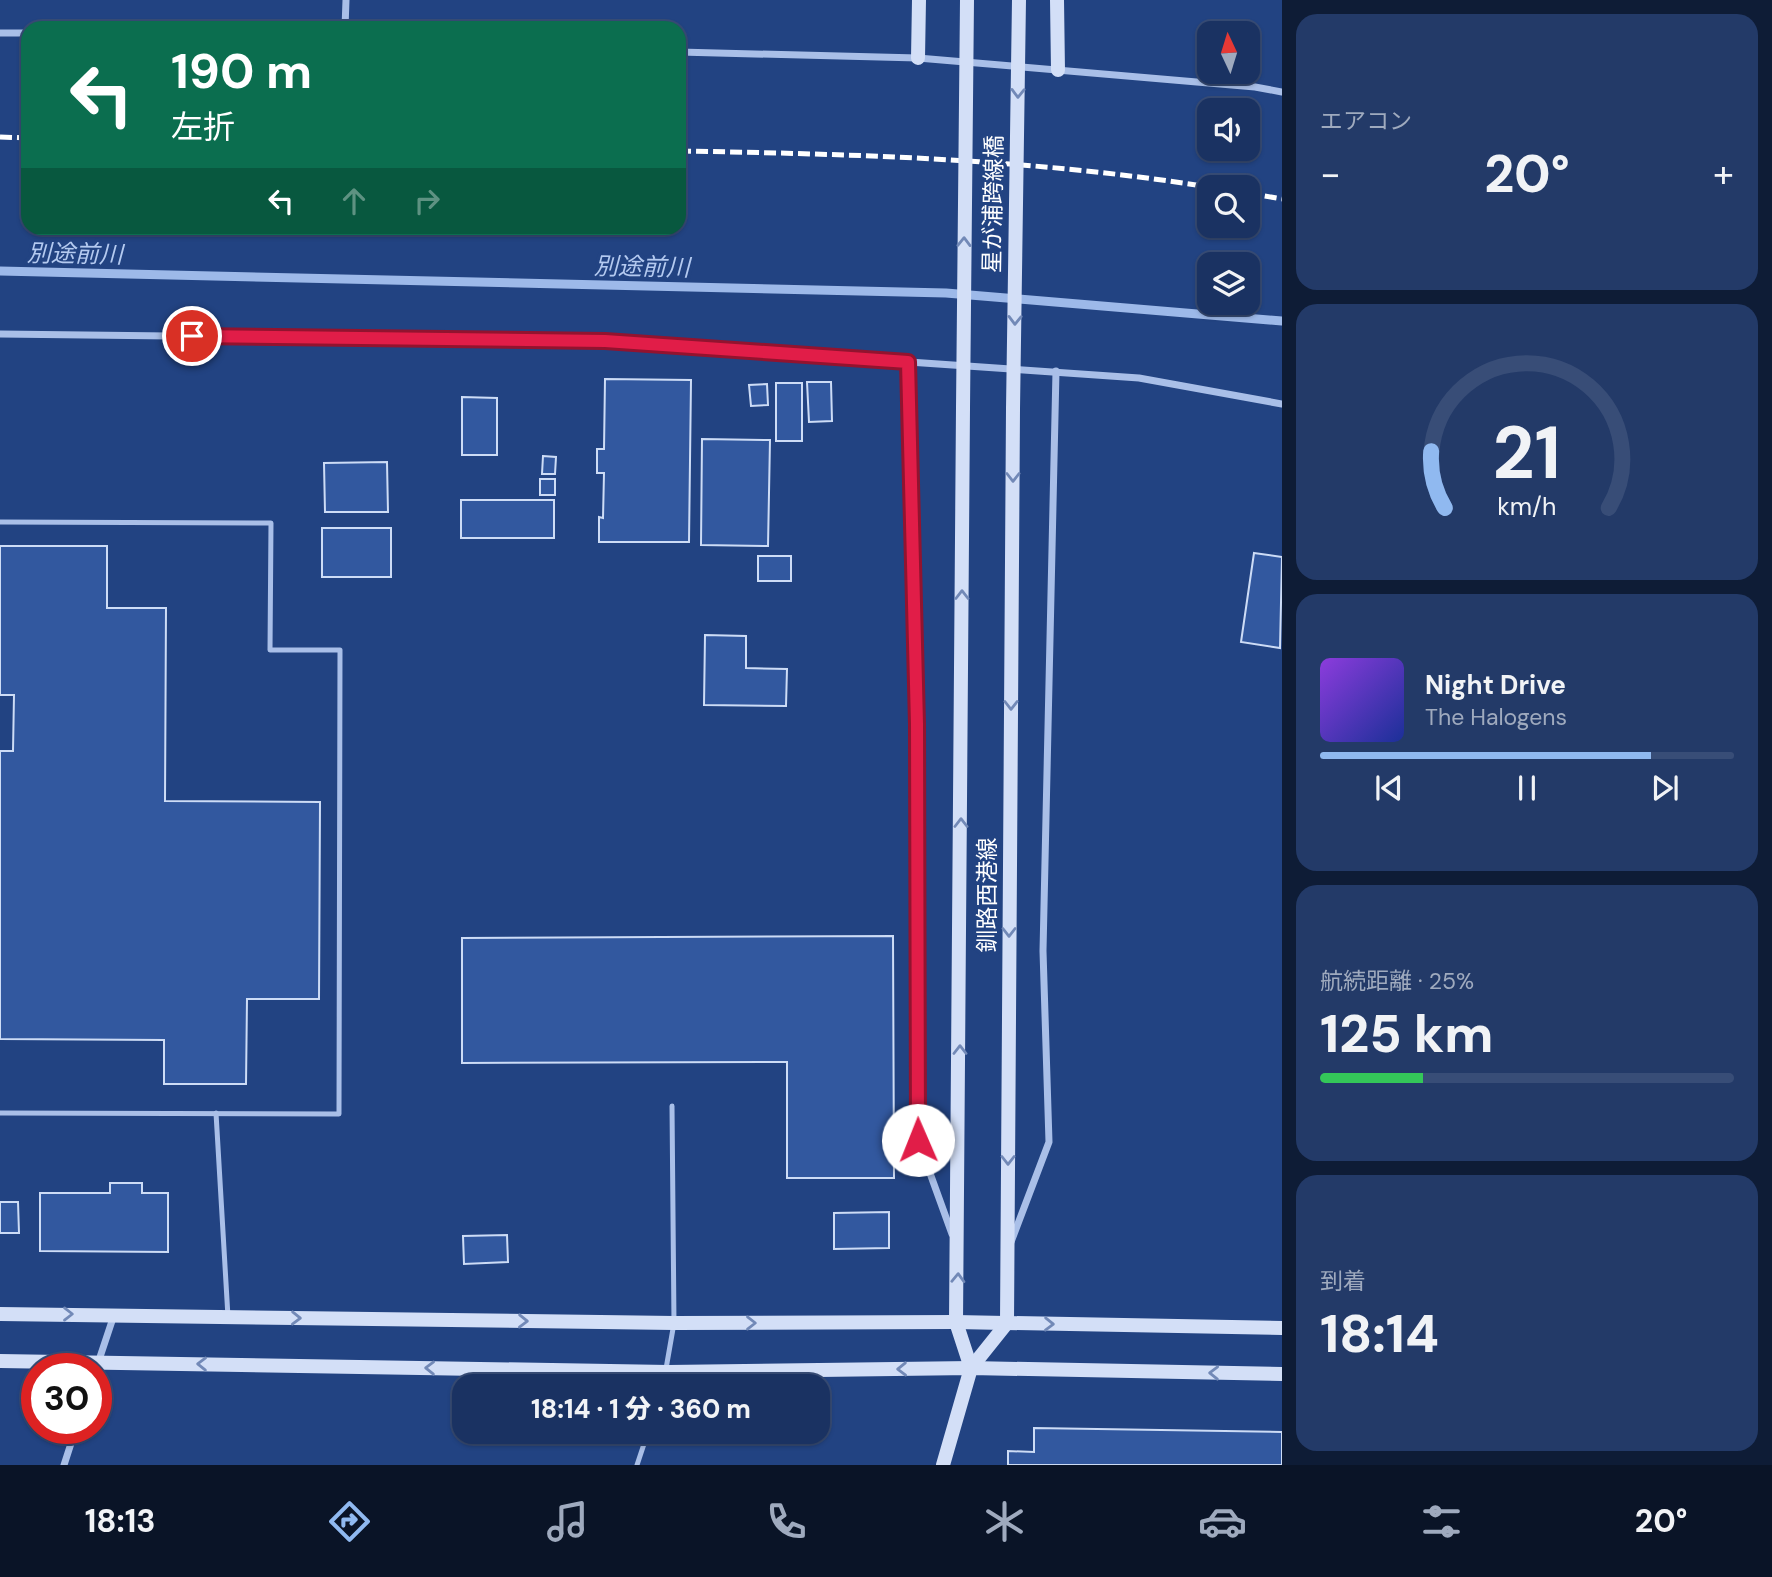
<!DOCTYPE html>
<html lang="ja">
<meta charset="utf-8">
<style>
body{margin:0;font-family:"DM Sans","Noto Sans JP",sans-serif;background:#233a68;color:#f1f3f6;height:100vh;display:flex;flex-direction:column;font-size:26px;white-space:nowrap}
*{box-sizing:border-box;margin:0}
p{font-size:23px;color:#9faabe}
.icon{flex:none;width:38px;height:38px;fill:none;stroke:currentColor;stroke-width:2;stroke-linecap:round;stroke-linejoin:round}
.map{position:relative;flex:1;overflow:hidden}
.panel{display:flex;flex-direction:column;gap:14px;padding:14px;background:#0e1c36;width:490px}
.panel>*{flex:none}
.guide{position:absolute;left:21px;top:21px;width:665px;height:214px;border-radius:21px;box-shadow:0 2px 5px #0004,0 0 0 2px #384d77;background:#0b6e4f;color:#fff;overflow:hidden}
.needle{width:46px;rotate:356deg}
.tools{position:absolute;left:1197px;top:21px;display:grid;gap:14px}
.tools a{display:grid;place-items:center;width:63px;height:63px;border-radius:14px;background:#1a3262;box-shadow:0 2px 5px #0004,0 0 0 2px #384d77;font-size:35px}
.speed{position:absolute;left:21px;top:1353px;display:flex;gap:14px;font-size:35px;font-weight:700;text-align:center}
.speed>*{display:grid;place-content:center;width:91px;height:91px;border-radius:50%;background:#1a3262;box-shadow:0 2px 5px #0004,0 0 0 2px #384d77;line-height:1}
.speed .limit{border:10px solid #d22;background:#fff;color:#111}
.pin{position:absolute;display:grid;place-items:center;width:60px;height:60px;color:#fff;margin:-30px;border:4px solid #fff;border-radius:50%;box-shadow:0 2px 7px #0007}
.me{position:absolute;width:77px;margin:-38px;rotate:359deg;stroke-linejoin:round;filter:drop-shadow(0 0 5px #0008)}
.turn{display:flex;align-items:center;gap:24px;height:147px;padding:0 35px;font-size:32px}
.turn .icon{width:91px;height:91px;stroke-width:2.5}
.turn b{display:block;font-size:49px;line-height:60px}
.lanes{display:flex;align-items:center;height:66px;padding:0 35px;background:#0003;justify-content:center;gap:35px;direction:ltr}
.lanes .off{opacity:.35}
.big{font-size:52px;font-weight:800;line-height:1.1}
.panel .tile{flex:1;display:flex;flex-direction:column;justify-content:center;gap:10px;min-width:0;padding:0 24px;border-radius:21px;background:#233a68}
.panel .dial{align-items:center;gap:0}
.dial svg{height:182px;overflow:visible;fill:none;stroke:#384d77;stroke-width:7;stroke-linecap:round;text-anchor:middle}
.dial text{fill:#f1f3f6;stroke:none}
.song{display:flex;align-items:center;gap:21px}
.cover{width:84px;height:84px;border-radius:10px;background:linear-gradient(135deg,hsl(270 70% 55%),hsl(230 70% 35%))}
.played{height:7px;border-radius:4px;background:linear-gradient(90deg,#90b9f0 80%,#384d77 80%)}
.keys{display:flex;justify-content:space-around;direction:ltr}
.heat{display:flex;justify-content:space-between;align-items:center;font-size:38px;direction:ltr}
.charge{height:10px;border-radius:5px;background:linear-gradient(90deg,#34c759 25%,#384d77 0)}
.trip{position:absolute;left:452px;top:1374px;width:378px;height:70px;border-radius:21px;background:#1a3262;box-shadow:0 2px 5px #0004,0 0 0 2px #384d77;font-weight:800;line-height:70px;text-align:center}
.dock{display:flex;height:112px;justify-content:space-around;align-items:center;background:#0a1427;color:#9faabe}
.dock .icon{width:49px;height:49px}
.dock .selected{color:#90b9f0}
.dock b{font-size:32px;color:#f1f3f6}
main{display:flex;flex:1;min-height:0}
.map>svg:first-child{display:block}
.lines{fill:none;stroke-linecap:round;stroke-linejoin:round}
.stream{stroke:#9db9e9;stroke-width:9}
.building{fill:#32589f;stroke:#cddcf6;stroke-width:2}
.lane{stroke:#a9bfe8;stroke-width:5}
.street{stroke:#a9bfe8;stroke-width:7}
.secondary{stroke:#d3dff7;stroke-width:14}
.rail{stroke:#fff;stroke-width:5;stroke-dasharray:12 5;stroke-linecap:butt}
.secondary-bridge{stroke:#d3dff7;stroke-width:14}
.oneway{stroke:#7289b7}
.route-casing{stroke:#92132f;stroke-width:18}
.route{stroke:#e11d48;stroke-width:12}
.labels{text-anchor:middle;stroke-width:7;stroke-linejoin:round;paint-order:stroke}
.street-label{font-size:23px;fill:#fff;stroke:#224382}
.water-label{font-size:24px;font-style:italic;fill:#b4caf0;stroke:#224382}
</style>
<main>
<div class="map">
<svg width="1282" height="1465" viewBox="0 0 1282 1465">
<rect width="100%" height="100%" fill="#224382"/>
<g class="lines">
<polyline class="stream" points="0,271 946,293 1282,321"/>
</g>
<g class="building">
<polygon points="605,379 691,380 689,542 599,542 599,517 603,518 604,473 597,473 597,449 604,449"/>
<polygon points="807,382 831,382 832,421 809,422"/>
<rect x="776" y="383" width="26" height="58"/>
<polygon points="767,384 768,405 751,406 749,385"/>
<polygon points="462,397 497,398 497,455 462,455"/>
<polygon points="702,439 770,440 768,546 701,545"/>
<polygon points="543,456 556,457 555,474 542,474"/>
<polygon points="387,462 388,512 325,512 324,463"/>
<rect x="540" y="479" width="15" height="16"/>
<rect x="461" y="500" width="93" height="38"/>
<rect x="322" y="528" width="69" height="49"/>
<polygon points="0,546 107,546 107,608 166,608 165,801 320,802 319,999 247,999 246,1084 164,1084 164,1040 0,1039 0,751 13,751 14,695 0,695"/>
<polygon points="1254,553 1282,557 1280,648 1241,642"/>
<rect x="758" y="556" width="33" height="25"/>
<polygon points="705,635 746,636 746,668 787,669 786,706 704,705"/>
<polygon points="893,936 894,1178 787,1178 787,1062 462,1063 462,938"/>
<polygon points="110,1183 142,1183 142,1193 168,1193 168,1252 40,1251 40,1193 110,1193"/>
<polygon points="0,1202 18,1202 19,1233 0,1233"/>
<polygon points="889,1212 889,1248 834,1249 834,1213"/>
<polygon points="507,1235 508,1262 464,1264 463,1236"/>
<polygon points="1034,1428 1282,1432 1282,1465 1008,1465 1008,1451 1034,1452"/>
</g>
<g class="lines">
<g class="lane">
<polyline points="0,522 271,523 270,650 340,650 339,1114 0,1113"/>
<polyline points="216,1113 228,1317"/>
<polyline points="663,1386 674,1323 672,1106"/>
<polyline points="637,1465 648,1432"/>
</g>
<g class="street">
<polyline points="345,28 346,0"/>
<polyline points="0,33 28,33"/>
<polyline points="679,52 918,58 1255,87 1282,92"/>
<polyline points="0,334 605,341 1139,378 1282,404"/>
<polyline points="908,362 917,724 918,1140 952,1234"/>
<polyline points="1011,1242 1049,1142 1043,951 1056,371"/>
<polyline points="98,1363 114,1315"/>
<polyline points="64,1465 76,1428"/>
</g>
<g class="secondary">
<polyline points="1057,0 1058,70"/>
<polyline points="918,58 919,0"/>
<polyline points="963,408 956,1322 971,1368"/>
<polyline points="0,1314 674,1323 956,1322 1282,1328"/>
<polyline points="0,1361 668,1372 971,1368 1282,1374"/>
<polyline points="943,1465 971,1368 1007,1323 1013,409"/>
</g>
<g class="rail">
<polyline points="0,137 28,138"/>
<path d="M 679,151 C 857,154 1033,159 1209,187"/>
<polyline points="1248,193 1282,199"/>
</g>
<g class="secondary-bridge">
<polyline points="963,408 967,0"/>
<polyline points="1013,409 1019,0"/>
</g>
</g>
<defs><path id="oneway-chevron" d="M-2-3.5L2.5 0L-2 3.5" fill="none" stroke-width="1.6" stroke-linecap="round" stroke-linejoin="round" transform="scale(1.75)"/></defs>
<g class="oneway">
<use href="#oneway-chevron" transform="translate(1018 93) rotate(91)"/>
<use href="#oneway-chevron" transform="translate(964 242) rotate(-89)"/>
<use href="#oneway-chevron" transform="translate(1015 320) rotate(91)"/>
<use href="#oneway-chevron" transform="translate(1013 477) rotate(90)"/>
<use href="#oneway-chevron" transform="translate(962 595) rotate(-90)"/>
<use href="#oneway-chevron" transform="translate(1011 705) rotate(90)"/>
<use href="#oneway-chevron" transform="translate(961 823) rotate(-90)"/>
<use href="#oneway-chevron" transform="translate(1009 932) rotate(90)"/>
<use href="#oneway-chevron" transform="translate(960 1050) rotate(-90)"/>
<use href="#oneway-chevron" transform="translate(1008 1160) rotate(90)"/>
<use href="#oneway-chevron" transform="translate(958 1278) rotate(-88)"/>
<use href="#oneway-chevron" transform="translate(68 1314)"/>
<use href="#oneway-chevron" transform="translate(296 1318) rotate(1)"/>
<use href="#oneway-chevron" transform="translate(523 1321) rotate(1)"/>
<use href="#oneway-chevron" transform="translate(751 1323)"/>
<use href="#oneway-chevron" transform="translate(1049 1324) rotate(1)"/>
<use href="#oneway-chevron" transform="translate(202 1364) rotate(-179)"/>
<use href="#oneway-chevron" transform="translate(430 1368) rotate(-179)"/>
<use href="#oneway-chevron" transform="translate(902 1369) rotate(179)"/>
<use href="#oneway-chevron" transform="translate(1214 1373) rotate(-179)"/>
</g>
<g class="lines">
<defs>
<polyline id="route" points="192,336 605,341 908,362 917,724 918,1140"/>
</defs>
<use href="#route" class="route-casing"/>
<use href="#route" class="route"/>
</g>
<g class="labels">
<g class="street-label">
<text transform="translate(993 204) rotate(-89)" y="8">星が浦跨線橋</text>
<text transform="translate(987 895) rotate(-90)" y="8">釧路西港線</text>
</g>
<g class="water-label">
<text transform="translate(75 254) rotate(1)" y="8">別途前川</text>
<text transform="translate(642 267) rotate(1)" y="8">別途前川</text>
</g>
</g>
</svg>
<div class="tools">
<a><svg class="needle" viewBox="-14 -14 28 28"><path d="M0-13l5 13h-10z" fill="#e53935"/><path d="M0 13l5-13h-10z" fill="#9faabe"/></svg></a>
<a><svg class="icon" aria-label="sound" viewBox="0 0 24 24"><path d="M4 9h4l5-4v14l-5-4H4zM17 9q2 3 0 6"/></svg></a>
<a><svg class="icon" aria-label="search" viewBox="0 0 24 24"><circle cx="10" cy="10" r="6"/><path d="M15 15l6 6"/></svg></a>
<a><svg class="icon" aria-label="layers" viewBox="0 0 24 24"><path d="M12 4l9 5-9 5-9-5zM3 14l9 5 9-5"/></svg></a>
</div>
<div class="speed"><div class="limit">30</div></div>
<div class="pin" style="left:192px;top:336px;background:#d93025"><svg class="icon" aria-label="arrive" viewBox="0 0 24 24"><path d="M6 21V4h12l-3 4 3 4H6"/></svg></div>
<svg class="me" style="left:918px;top:1140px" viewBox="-20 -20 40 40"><circle r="19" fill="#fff"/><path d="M0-13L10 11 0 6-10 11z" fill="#e11d48"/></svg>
<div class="trip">18:14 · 1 分 · 360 m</div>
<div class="guide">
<div class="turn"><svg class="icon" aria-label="left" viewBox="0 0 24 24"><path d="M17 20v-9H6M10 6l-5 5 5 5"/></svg><div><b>190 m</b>左折</div></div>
<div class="lanes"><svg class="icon" aria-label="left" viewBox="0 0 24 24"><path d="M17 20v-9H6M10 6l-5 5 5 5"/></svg><svg class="icon off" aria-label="ahead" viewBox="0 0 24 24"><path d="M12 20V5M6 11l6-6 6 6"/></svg><svg class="icon off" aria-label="right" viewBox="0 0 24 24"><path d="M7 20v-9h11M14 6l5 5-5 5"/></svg></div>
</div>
</div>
<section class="panel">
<div class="tile"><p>エアコン</p>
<div class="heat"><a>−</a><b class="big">20°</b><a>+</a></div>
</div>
<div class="tile dial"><svg viewBox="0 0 100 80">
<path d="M14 69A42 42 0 1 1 86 69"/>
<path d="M14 69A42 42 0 0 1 8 44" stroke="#90b9f0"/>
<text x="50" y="56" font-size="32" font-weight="700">21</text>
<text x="50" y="72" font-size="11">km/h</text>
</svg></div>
<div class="tile">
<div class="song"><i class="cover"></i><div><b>Night Drive</b><p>The Halogens</p></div></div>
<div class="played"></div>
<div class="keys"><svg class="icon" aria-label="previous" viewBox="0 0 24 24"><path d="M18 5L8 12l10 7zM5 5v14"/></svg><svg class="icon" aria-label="pause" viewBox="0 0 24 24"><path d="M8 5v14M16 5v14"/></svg><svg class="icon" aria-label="next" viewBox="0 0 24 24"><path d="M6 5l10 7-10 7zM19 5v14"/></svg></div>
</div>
<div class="tile"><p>航続距離 · 25%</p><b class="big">125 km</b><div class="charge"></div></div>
<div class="tile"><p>到着</p><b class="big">18:14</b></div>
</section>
</main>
<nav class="dock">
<b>18:13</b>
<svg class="icon selected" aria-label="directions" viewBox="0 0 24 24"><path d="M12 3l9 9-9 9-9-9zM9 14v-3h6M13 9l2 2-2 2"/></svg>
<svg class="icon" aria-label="music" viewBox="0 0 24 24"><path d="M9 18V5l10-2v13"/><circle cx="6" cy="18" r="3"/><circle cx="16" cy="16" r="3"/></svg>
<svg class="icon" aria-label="phone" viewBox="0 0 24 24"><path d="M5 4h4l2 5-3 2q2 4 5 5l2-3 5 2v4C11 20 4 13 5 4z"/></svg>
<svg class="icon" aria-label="climate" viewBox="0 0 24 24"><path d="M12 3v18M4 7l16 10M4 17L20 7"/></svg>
<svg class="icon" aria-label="car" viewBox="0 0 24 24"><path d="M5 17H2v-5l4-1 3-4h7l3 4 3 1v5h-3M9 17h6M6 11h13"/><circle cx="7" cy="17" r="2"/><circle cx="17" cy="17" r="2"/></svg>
<svg class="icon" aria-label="filters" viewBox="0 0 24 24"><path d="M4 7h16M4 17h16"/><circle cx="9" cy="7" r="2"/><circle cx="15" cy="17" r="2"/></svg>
<b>20°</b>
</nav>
